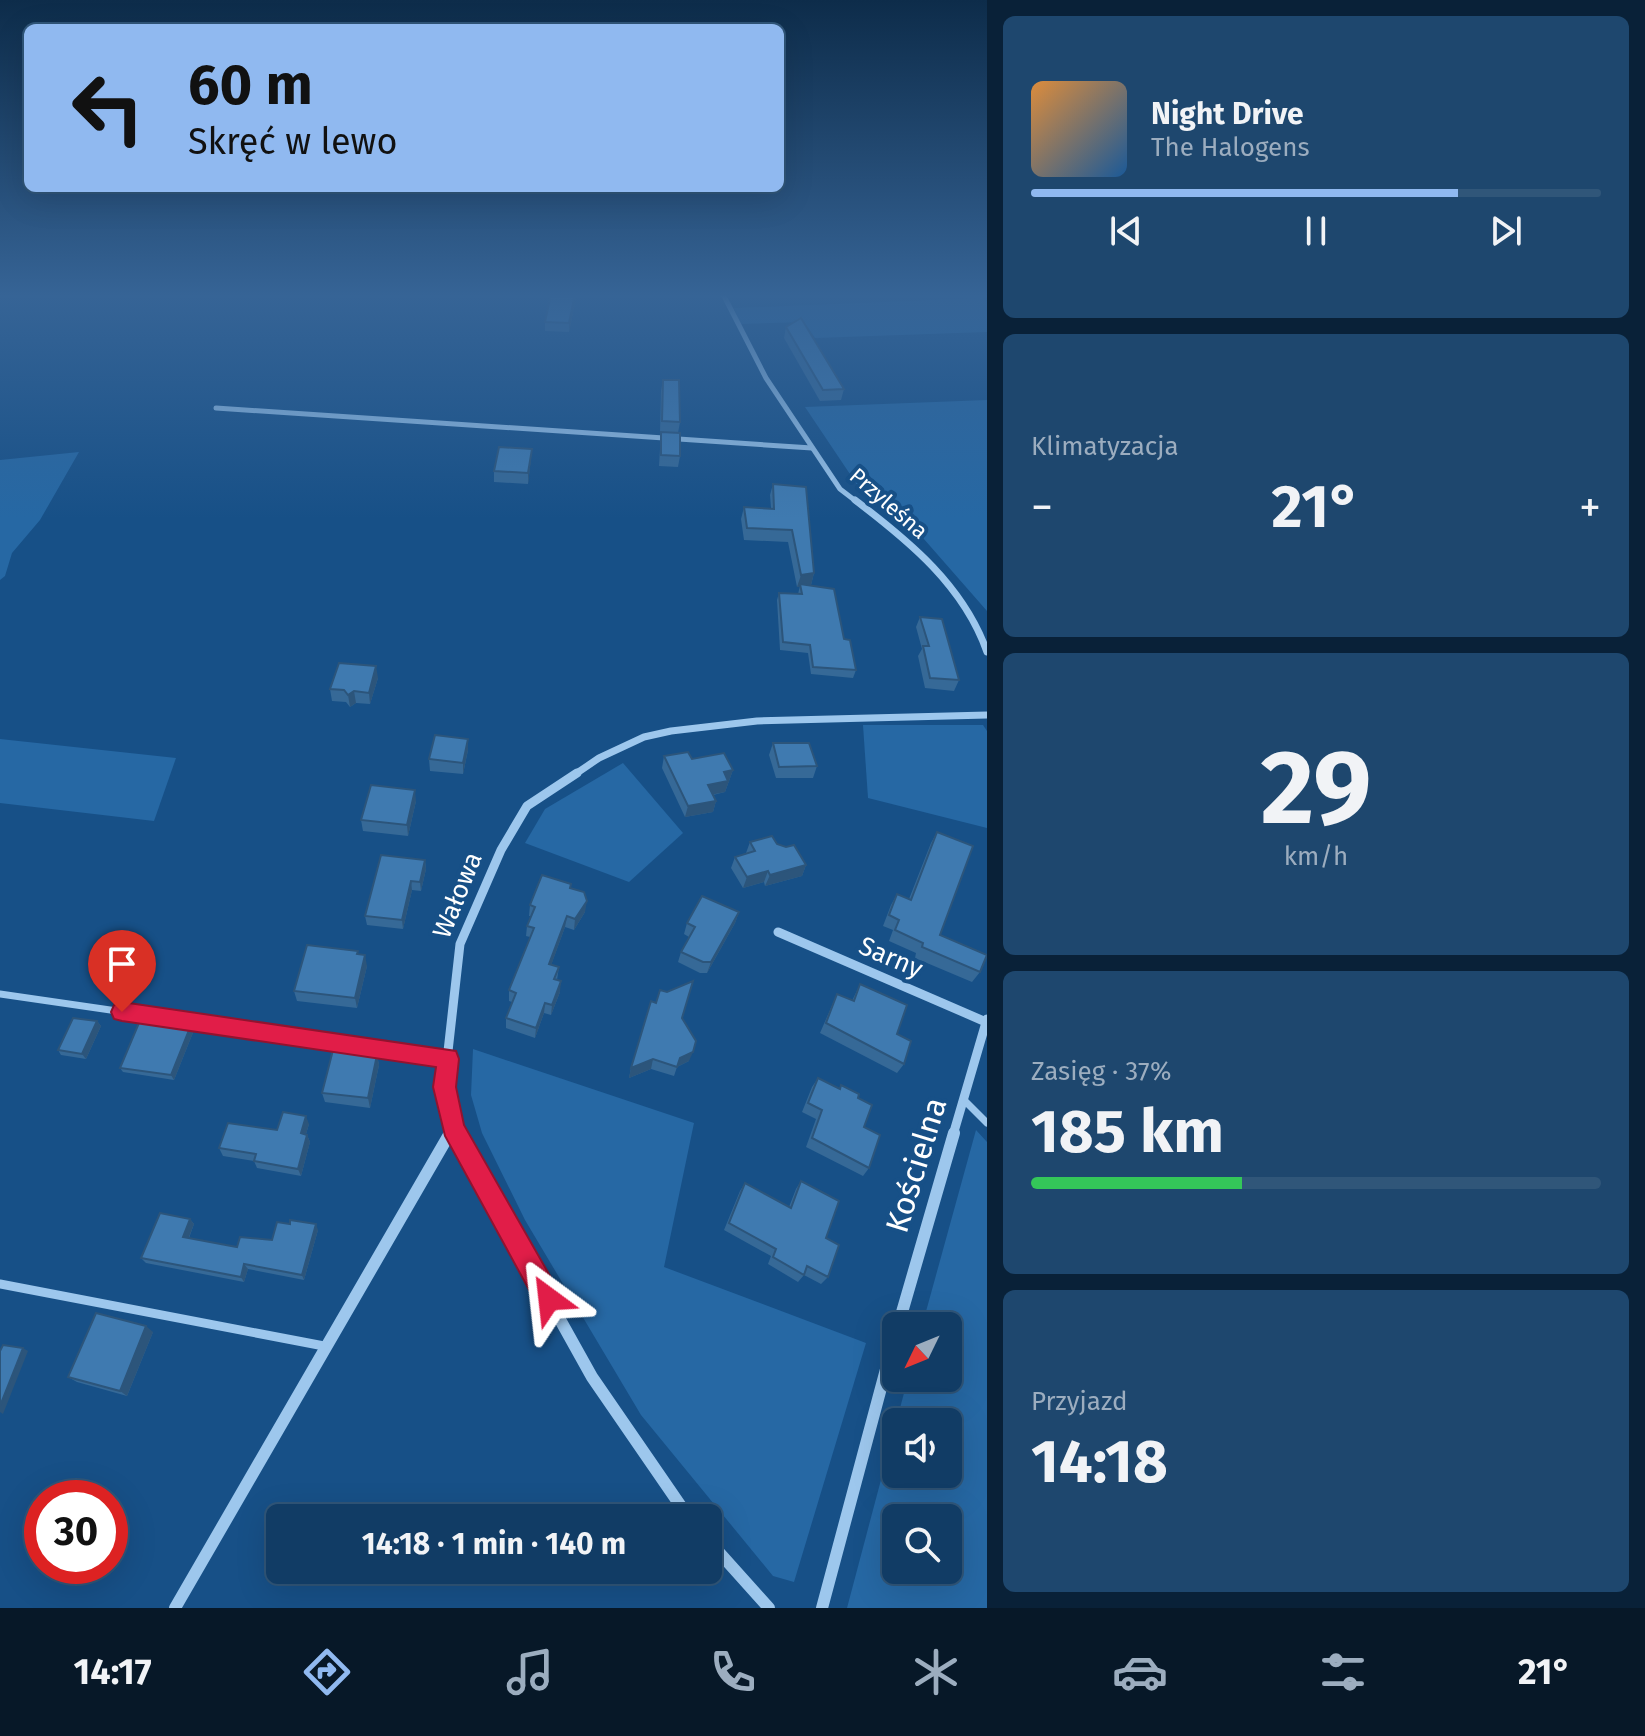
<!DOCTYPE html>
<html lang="pl">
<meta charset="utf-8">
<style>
body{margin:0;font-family:"Fira Sans",sans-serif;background:#1e476e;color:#f1f3f6;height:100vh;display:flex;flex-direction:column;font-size:30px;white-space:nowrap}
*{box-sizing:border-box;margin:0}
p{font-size:26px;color:#9cadbf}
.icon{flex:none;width:44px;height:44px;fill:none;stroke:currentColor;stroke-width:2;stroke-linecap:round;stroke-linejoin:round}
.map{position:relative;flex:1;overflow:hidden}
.sheet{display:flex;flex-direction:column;gap:16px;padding:16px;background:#092138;width:658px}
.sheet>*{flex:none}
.guide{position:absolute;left:24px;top:24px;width:760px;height:168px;border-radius:12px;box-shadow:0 8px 32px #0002,0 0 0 2px #305679;background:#90b9f0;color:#111;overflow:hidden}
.needle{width:52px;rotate:227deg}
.buttons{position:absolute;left:882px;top:1312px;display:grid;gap:16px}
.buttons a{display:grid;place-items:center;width:80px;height:80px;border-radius:12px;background:#113c65;box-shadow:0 8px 32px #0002,0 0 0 2px #305679;font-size:40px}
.speed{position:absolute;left:24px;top:1480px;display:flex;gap:16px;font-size:40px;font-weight:700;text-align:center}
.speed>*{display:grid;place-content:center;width:104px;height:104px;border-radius:50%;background:#113c65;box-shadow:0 8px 32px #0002,0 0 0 2px #305679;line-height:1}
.speed .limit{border:12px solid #d22;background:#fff;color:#111}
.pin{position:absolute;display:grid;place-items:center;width:68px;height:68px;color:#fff;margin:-82px -34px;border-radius:50% 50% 50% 0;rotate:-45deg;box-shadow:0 0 8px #0007}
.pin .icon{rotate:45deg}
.me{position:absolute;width:88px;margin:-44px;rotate:330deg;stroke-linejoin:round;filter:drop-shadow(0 0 6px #0008)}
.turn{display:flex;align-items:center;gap:28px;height:168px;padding:0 32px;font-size:36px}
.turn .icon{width:104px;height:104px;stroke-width:2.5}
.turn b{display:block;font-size:56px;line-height:68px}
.big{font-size:60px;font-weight:700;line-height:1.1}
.sheet .widget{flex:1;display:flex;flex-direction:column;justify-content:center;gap:12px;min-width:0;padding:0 28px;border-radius:12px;background:#1e476e}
.sheet .dial{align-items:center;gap:0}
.dial b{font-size:104px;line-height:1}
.song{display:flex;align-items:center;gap:24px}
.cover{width:96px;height:96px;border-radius:12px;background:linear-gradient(135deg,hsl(30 70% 55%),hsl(210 70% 35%))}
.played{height:8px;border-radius:4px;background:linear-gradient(90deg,#90b9f0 75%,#305679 75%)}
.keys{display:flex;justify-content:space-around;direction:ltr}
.heat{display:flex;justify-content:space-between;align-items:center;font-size:44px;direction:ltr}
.charge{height:12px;border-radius:6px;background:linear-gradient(90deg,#34c759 37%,#305679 0)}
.trip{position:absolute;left:266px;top:1504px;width:456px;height:80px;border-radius:12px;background:#113c65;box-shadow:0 8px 32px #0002,0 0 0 2px #305679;font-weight:700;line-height:80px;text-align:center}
.tab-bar{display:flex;height:128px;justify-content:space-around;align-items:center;background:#071828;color:#9cadbf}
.tab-bar .icon{width:56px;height:56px}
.tab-bar .on{color:#90b9f0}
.tab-bar b{font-size:36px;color:#f1f3f6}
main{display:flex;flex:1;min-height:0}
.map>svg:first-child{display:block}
.green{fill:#2668a4;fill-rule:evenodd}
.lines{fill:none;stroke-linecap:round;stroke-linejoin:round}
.service-far1{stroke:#9dc7ed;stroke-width:7}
.service{stroke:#9dc7ed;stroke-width:9}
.minor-far3{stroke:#9dc7ed;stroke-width:5}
.minor-far2{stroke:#9dc7ed;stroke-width:7}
.minor-far1{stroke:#9dc7ed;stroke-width:9}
.minor{stroke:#9dc7ed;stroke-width:12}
.wall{fill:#366997}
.shaded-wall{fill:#2c557b}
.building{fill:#3f7ab0;stroke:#2c557b;stroke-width:2}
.route{fill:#e11d48;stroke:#92132f;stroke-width:2}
.labels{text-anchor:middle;stroke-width:8;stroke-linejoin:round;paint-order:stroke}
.far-street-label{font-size:22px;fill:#fff;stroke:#175087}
.street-label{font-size:26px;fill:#fff;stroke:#175087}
.near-street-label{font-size:32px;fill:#fff;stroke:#175087}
</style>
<main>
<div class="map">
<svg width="987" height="1608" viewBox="0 0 987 1608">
<rect width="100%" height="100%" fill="#175087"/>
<g class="green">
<polygon points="983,298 987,303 987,332 815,338 804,322 740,324 734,308"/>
<polygon points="987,400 987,611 895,506 864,495 805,407"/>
<polygon points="79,452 40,520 12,553 5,576 0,580 0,460"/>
<polygon points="863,725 983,725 987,731 987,828 868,798"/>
<polygon points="0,739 176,758 154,821 0,803"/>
<polygon points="623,763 683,833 629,882 525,843 545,809"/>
<polygon points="473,1049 694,1123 664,1267 866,1343 794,1582 773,1576 641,1415 525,1220 482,1133 471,1095"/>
<path d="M 976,1130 L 987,1142 L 987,1608 L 847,1608 L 908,1378 L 948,1378 L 948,1326 L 922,1326 ZM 896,1422 L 948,1422 L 948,1474 L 896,1474 ZM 896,1518 L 948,1518 L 948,1570 L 896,1570 Z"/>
</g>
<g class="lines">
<g class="service-far1">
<polyline points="0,994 448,1059"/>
<polyline points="965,1101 987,1123"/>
</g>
<polyline class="service" points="0,1284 324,1346"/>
<g class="minor-far3">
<polyline points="723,294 766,378 840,489 857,502"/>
<polyline points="216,408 812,448"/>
</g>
<g class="minor-far2">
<path d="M 855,500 C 909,541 964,586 987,652"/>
<polyline points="574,775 599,758 644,737 671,731 757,721 987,715"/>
</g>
<g class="minor-far1">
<polyline points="778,932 986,1022"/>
<polyline points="449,1135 453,1128"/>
<polyline points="457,1135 444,1087 460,944 501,850 527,806 577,773"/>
<polyline points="953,1135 987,1019"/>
</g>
<g class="minor">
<polyline points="456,1133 592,1377 689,1518"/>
<polyline points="898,1326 954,1133"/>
<polyline points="708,1540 769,1608"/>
<polyline points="175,1608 450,1133"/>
<polyline points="822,1608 896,1332"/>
</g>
</g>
<g class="wall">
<polygon points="576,298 569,332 545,331 545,322"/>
<polygon points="786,327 844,389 841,400 820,401 784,338"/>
<polygon points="663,380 680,422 678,433 680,456 678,467 659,466 661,432 660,432 661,391"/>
<polygon points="532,449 528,484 494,482 494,471"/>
<polygon points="773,484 814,573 811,585 844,639 856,670 853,678 811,674 808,653 780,650 777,600 779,593 798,594 800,586 797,587 788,542 744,540 741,519 744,507 771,508 770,495"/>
<polygon points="920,617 959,680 954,691 925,688 918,656 922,649 916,627"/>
<polygon points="378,678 370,704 356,703 350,707 346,702 332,701 330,689"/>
<polygon points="773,743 817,766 813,778 776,778 769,755"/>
<polygon points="468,750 463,774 430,771 429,759"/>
<polygon points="664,756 692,759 733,770 725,792 713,795 716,801 713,812 685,817 662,768"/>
<polygon points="416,801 408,836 363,831 361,820"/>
<polygon points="937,832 940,935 980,972 972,982 915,958 916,953 889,941 893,930 883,926 891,905 897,894 909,899 931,843"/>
<polygon points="750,842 777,844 806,865 802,876 765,886 764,882 743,888 731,868 735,857 746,853"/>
<polygon points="425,860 426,869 421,891 412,890 403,929 367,925 365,916"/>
<polygon points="571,888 585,912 574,930 565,927 551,965 559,967 557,980 560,992 551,1015 544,1013 535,1038 506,1028 506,1018 512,1002 509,1001 509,990 530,937 526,936 527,926 531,916 529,916 530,905"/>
<polygon points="739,912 735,923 707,973 700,973 678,962 681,952 689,937 684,934 687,923"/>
<polygon points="358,951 358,954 367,966 357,1008 297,1001 294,991"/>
<polygon points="860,984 897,1034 904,1064 897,1073 820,1033 837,994 852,1001"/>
<polygon points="682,1018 689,1061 677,1067 674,1076 651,1069 629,1078 631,1068"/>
<polygon points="97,1021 101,1026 86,1059 61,1055 58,1050"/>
<polygon points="194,1030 174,1080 123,1072 120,1068"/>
<polygon points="377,1055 379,1065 370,1108 325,1102 322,1093"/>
<polygon points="818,1078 839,1089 841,1085 858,1098 864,1127 869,1168 863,1176 806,1147 816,1119 802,1112 812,1087"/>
<polygon points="309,1124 306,1134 307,1135 310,1142 301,1176 257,1168 254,1161 223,1156 219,1148 277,1130"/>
<polygon points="801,1181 826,1238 828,1277 821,1284 804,1275 798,1282 768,1264 771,1256 724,1230 740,1191 745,1183 789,1207 796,1189"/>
<polygon points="190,1219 194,1224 189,1238 237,1247 318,1230 304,1280 248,1269 244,1282 146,1263 141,1258"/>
<polygon points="153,1332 127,1396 77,1382 68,1377"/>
</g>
<g class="shaded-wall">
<polygon points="575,294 576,298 569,332 569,323"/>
<polygon points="532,449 531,460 528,484 528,473"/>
<polygon points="814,573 811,585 797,587 801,575"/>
<polygon points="376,666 378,678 370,704 369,693"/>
<polygon points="354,691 356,703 350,707 348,695"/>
<polygon points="468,739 468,750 463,774 463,763"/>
<polygon points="733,770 725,792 705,796 708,785 724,772"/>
<polygon points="415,790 416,801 408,836 407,825"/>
<polygon points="716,801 713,812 685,817 688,806"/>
<polygon points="425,860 426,869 421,891 420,882"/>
<polygon points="806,865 802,876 765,886 770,875"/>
<polygon points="768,871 764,882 743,888 747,877"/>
<polygon points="411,881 412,890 403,929 402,920"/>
<polygon points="587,901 585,912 574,930 575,919"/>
<polygon points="739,912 735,923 707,973 711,962"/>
<polygon points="567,916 565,927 548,974 549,964"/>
<polygon points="365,955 367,966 357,1008 355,998"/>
<polygon points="561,981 560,992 551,1015 552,1005"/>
<polygon points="545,1003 544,1013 535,1038 536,1028"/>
<polygon points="97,1021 101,1026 86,1059 82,1054"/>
<polygon points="191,1025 194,1030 174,1080 171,1075"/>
<polygon points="693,1052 689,1061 677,1067 680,1058"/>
<polygon points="377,1055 379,1065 370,1108 368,1098"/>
<polygon points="653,1059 651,1069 629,1078 631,1068"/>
<polygon points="306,1116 309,1124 304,1141 301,1133"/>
<polygon points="307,1135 310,1142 301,1176 298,1169"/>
<polygon points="190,1219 194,1224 187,1242 183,1237"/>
<polygon points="316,1224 318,1230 304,1280 302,1275"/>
<polygon points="244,1264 248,1269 244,1282 241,1277"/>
<polygon points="146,1326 153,1332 127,1396 120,1391"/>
<polygon points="23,1348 28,1351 3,1414 0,1412 0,1406"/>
</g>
<g class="building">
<polygon points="551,294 575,294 569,323 545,322"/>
<polygon points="801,318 844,389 823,390 786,327"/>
<polygon points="663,380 679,380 680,422 662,421"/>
<polygon points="661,432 680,433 680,456 661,455"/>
<polygon points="499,447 532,449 528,473 494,471"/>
<polygon points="773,484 806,487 814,573 801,575 792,530 747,528 744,507 774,509"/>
<polygon points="800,584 834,589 844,639 850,640 856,670 813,667 810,645 783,642 779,593 802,594"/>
<polygon points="920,617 942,619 959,680 930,678 923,646 929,646"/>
<polygon points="339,663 376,666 369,693 354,691 348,695 344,690 330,689"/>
<polygon points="435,735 468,739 463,763 429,759"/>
<polygon points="773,743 809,743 817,766 779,767"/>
<polygon points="688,752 692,759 724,753 733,770 724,772 728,781 708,785 716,801 688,806 664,756"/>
<polygon points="371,785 415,790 407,825 361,820"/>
<polygon points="937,832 973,846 940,935 987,955 980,972 922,947 923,943 895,930 899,920 889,915 897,894 911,900"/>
<polygon points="772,836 777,844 786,847 794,845 806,865 770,875 768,871 747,877 735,857 755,851 750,842"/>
<polygon points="381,855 425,860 420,882 411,881 402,920 365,916"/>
<polygon points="542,875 571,884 570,888 584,892 587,901 575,919 567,916 549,964 559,967 554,979 561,981 552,1005 545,1003 536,1028 506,1018 516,993 509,990 534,928 527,926 535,907 530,905"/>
<polygon points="702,896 739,912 711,962 703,962 681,952 695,927 687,923"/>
<polygon points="307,945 358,951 357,954 365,955 355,998 294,991"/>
<polygon points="693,981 682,1018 696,1041 693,1052 680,1058 677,1067 653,1059 631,1068 651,1001 656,1003 660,990 667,992"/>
<polygon points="860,984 907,1005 897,1034 911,1041 904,1064 826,1023 837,994 854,1001"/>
<polygon points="73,1018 97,1021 82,1054 58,1050"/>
<polygon points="141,1018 191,1025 171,1075 120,1068"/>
<polygon points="333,1050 377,1055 368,1098 322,1093"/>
<polygon points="818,1078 840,1089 841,1085 859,1094 858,1098 872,1105 864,1127 880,1135 869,1168 812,1138 822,1110 808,1103"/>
<polygon points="283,1112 306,1116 301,1133 307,1135 298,1169 254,1161 256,1154 219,1148 228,1123 277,1130"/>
<polygon points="801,1181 839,1201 826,1238 839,1245 828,1277 807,1266 804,1275 773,1257 776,1249 729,1223 745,1183 791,1208"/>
<polygon points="160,1213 190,1219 183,1237 237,1247 240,1237 272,1240 277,1222 290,1224 290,1220 316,1224 302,1275 244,1264 241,1277 141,1258"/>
<polygon points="96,1313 146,1326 120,1391 68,1377"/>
<polygon points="3,1345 23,1348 0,1406 0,1351"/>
</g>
<linearGradient id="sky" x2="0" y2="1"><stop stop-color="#0d2c4a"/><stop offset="0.57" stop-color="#366496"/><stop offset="1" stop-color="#366496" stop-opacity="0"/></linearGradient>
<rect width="987" height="519" fill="url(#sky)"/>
<polygon class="route" points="122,1002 456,1051 459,1059 456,1087 464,1125 558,1290 562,1299 558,1308 549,1312 539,1308 445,1136 433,1087 436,1067 122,1021 114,1019 111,1012 114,1005"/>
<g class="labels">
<g class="far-street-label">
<text transform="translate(889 503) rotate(41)" y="8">Przyleśna</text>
</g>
<g class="street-label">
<text transform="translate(457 895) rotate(-68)" y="9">Wałowa</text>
<text transform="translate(891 957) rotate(23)" y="9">Sarny</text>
</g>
<g class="near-street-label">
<text transform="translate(916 1165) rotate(-73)" y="11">Kościelna</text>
</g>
</g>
</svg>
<div class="buttons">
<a><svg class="needle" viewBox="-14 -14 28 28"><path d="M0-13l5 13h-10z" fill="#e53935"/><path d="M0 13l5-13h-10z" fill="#9cadbf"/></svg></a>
<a><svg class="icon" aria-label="sound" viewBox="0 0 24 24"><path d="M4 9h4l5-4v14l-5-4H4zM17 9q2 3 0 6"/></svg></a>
<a><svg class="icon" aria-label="search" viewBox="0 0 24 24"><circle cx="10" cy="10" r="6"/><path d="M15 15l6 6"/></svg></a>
</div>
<div class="speed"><div class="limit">30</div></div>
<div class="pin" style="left:122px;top:1012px;background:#d93025"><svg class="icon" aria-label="arrive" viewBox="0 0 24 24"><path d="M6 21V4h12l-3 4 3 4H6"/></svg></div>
<svg class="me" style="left:549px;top:1299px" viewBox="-20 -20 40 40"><path d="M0-17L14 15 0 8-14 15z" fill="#e11d48" stroke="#fff" stroke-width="4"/></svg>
<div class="trip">14:18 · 1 min · 140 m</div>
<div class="guide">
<div class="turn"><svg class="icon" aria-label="left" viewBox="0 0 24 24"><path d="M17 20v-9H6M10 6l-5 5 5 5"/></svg><div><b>60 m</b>Skręć w lewo</div></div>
</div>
</div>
<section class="sheet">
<div class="widget">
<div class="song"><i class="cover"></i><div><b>Night Drive</b><p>The Halogens</p></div></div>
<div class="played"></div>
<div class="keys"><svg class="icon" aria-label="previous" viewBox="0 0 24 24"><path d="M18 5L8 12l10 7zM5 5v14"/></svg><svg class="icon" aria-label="pause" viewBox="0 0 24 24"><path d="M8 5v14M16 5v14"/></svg><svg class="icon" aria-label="next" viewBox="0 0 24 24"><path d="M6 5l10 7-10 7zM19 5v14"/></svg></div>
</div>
<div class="widget"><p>Klimatyzacja</p>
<div class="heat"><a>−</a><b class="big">21°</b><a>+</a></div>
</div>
<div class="widget dial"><b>29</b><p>km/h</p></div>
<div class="widget"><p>Zasięg · 37%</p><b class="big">185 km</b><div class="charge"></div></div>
<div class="widget"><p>Przyjazd</p><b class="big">14:18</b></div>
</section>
</main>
<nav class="tab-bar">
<b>14:17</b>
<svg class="icon on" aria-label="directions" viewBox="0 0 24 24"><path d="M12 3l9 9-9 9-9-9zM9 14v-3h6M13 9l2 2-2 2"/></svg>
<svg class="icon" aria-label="music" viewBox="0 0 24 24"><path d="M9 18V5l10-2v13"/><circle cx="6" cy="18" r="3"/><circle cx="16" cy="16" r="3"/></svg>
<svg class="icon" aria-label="phone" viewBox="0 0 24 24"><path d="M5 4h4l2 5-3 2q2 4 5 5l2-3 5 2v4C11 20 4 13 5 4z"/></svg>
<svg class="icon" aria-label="climate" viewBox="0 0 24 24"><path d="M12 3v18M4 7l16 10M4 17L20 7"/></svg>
<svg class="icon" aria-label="car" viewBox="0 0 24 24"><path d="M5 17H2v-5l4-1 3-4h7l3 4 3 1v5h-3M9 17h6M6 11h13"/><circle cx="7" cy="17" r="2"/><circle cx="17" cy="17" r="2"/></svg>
<svg class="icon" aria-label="filters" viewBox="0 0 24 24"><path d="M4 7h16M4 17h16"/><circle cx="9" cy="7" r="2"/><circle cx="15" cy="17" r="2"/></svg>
<b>21°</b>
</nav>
